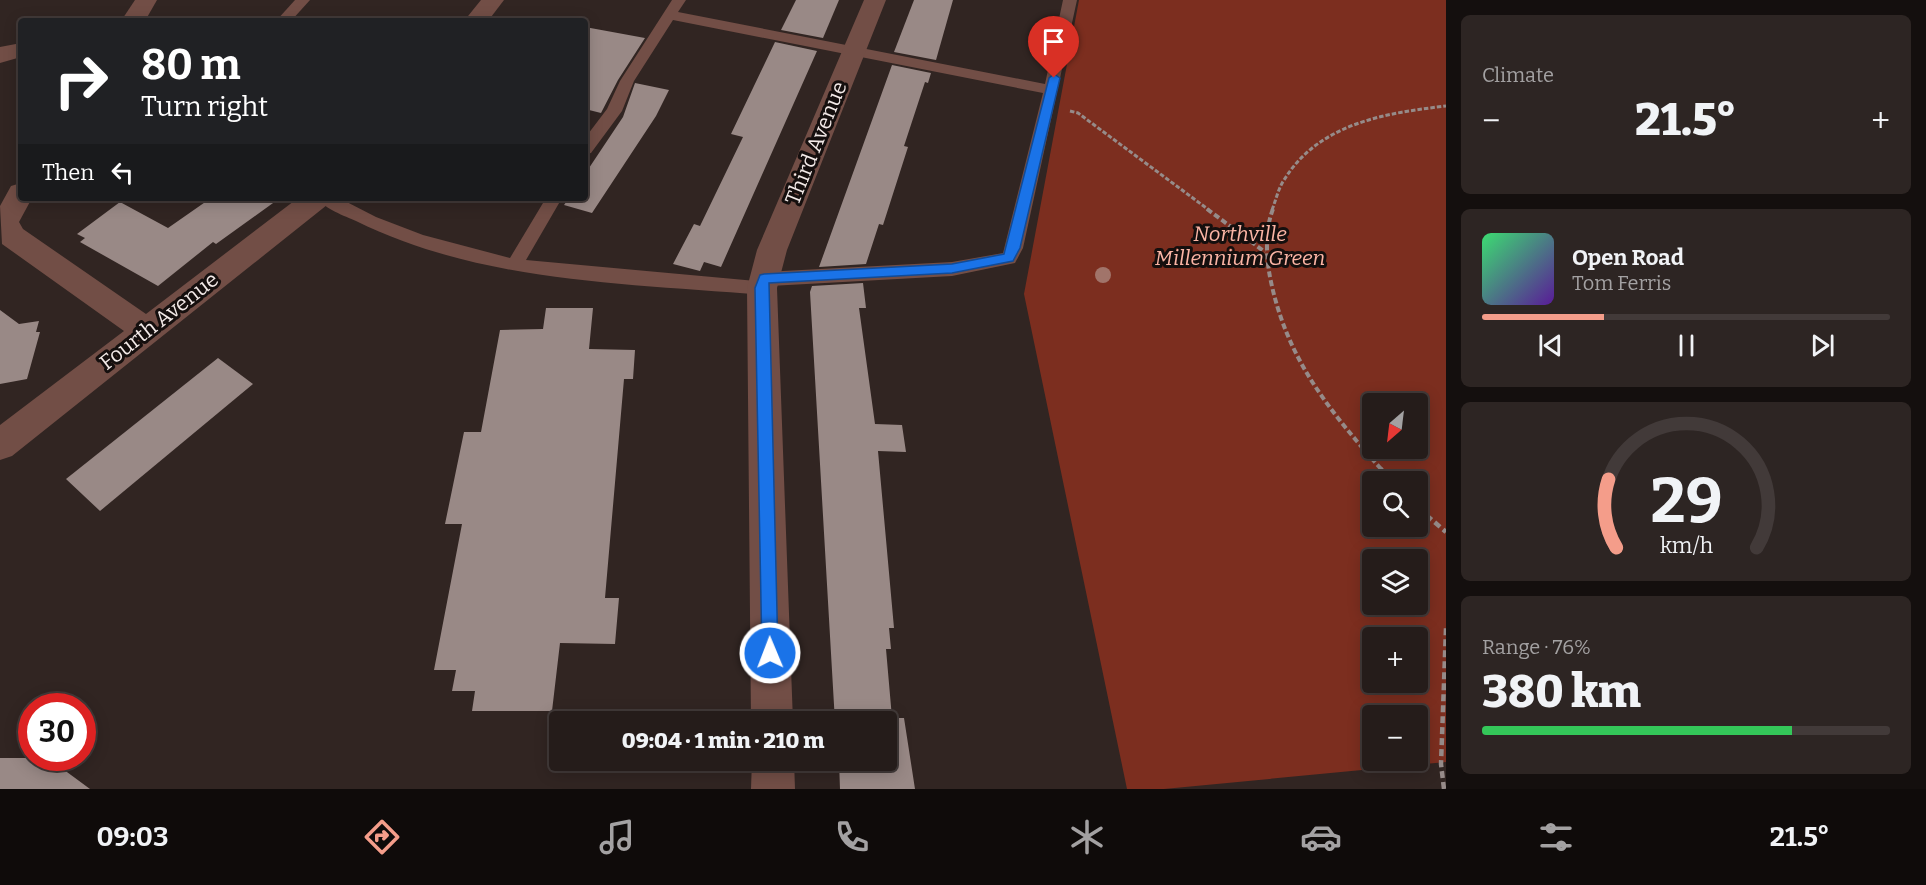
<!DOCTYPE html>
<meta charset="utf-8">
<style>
body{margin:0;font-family:Bitter,serif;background:#2d2523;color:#f1f3f6;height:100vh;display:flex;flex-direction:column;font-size:22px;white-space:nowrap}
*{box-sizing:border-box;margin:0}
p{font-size:20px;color:#a3a1a2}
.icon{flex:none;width:33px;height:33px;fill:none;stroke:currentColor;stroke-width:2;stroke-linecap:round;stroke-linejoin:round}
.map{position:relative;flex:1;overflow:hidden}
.panel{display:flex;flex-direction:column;gap:15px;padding:15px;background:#140f0e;width:480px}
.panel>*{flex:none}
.top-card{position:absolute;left:18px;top:18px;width:570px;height:183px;border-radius:6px;box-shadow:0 3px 15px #0003,0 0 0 2px #423a39;background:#202124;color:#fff;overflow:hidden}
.needle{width:39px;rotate:208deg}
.fabs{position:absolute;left:1362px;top:393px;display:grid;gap:12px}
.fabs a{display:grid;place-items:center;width:66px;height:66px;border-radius:6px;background:#251c1a;box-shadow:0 3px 15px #0003,0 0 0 2px #423a39;font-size:30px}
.speed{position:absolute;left:18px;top:693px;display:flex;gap:12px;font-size:30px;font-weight:700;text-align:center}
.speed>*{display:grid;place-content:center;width:78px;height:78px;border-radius:50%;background:#251c1a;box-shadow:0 3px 15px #0003,0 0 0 2px #423a39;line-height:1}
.speed .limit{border:9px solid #d22;background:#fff;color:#111}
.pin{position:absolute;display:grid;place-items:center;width:51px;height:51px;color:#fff;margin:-62px -26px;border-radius:50% 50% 50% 0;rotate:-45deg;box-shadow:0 0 6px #0007}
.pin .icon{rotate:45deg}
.me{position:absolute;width:66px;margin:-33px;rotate:359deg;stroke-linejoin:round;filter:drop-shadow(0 0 4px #0008)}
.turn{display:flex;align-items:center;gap:21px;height:126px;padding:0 24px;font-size:27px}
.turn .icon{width:78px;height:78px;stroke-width:2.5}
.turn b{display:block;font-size:42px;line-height:51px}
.then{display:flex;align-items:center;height:57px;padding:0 24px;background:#0003;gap:12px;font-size:22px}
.big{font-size:45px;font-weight:800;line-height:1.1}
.panel .card{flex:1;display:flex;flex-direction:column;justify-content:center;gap:9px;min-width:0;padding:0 21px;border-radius:9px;background:#2d2523}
.panel .dial{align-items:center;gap:0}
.dial svg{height:156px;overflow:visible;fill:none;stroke:#423a39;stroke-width:7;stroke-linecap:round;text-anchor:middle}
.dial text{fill:#f1f3f6;stroke:none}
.song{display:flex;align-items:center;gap:18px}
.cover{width:72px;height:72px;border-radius:9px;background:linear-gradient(135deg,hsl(140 70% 55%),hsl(270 70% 35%))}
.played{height:6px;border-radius:3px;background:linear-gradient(90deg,#f49d8a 30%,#423a39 30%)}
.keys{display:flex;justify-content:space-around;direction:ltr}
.heat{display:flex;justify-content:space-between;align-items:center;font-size:33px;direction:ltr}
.charge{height:9px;border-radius:4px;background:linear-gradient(90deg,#34c759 76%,#423a39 0)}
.trip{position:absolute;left:549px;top:711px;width:348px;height:60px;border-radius:6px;background:#251c1a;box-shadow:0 3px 15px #0003,0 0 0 2px #423a39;font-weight:800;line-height:60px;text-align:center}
.tab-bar{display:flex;height:96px;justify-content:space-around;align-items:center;background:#0f0b0a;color:#a3a1a2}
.tab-bar .icon{width:42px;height:42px}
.tab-bar .on{color:#f49d8a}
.tab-bar b{font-size:27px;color:#f1f3f6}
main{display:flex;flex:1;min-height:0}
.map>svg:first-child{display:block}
.green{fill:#7c2e1f;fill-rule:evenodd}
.building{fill:#998986}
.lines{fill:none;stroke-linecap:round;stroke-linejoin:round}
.path-far2{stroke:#968b89;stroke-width:3;stroke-dasharray:4.5 2;stroke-linecap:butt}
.path-far1{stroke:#968b89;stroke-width:4;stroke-dasharray:6 3;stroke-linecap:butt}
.path{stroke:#968b89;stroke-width:4.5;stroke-dasharray:7 4;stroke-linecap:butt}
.service{fill:#724e46;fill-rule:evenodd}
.minor{fill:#724e46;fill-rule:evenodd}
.tree{fill:#a1746a}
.route{fill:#1a73e8;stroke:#114b97;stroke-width:1.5}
.labels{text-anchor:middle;stroke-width:6;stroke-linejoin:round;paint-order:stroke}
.street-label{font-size:21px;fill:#f3eae8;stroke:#150f0e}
.park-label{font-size:21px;font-style:italic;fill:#fcb5a5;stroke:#150f0e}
</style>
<main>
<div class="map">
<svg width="1446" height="789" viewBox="0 0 1446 789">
<rect width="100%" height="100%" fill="#312522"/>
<path class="green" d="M 1079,0 L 1446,0 L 1446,762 L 1164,789 L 1127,789 L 1024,294 ZM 1372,404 L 1418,404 L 1418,448 L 1372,448 ZM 1372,482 L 1418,482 L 1418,526 L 1372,526 ZM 1372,560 L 1418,560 L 1418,604 L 1372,604 ZM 1372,638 L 1418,638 L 1418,682 L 1372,682 ZM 1372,716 L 1418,716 L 1418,760 L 1372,760 Z"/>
<g class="building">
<polygon points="796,0 839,0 823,38 781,30"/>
<polygon points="914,0 953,0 936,60 894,52"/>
<polygon points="585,27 645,38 618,80 601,113 585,109"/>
<polygon points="775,42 817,51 721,267 704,262 700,271 673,264 694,224 700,226 743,137 731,134"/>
<polygon points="892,65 931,73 928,83 925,82 904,146 908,147 883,225 879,224 866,264 819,267"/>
<polygon points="635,83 669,90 656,116 592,213 564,205 569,198 585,198 585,174 623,117"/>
<polygon points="211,198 280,198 216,244 213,242 158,286 80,242 85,238 77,234 120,202 168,228"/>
<polygon points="863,283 866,308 859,308 875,424 902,425 906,452 878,451 894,628 889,628 891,649 886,649 892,718 904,718 915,789 840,789 839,760 886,760 886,722 835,722 810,292 812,286"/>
<polygon points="546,308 593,308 589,349 635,350 633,379 624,379 605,598 619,598 615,644 560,643 552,711 472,711 475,691 452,691 456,670 434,670 462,524 445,524 464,432 481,432 500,330 543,329"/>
<polygon points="0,310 19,324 39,321 36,332 40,332 27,379 0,384"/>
<polygon points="218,358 253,384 100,511 66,479"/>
<polygon points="0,758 48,758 90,789 0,789"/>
</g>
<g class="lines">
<g class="path-far2">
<polyline points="1070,111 1078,113 1209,210"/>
<path d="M 1272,210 C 1276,200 1278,189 1284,180 C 1319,123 1386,113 1446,106"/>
</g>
<g class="path-far1">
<polyline points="1207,209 1265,252"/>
<path d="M 1273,209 C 1265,229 1266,256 1270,277 C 1286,358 1328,409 1381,469"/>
</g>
<g class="path">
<polyline points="1380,468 1392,482"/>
<polyline points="1418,508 1446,532"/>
<polyline points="1444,789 1441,764 1446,628"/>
</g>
<g class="service">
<polygon points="295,0 310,0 291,21 276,21"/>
<path d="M 672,0 L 686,0 L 678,12 L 1045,84 L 1063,0 L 1077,0 L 1023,248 L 1015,263 L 952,276 L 770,286 L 768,293 L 762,295 C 625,283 482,283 356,221 C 345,216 324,209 318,198 L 339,198 L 376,217 L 423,235 L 510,258 L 546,198 L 562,198 L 526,260 L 756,281 L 758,274 L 764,272 L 952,262 L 1003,253 L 1043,93 L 673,20 L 634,81 L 622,111 L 591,153 L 585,154 L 585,138 L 607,109 L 620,81 Z"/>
</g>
<g class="minor">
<polygon points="135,0 157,0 145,21 121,21"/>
<polygon points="481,0 504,0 488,21 464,21"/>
<polygon points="864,0 886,0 787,250 777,288 793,722 751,722 747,288 757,250"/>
<polygon points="21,43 21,57 0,63 0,47"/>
<polygon points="21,183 21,198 32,198 19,222 23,229 146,314 298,198 331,198 327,205 12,456 0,460 0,425 124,331 2,244 0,206 11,186"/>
<polygon points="752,760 794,760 795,789 751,789"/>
</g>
</g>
<circle class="tree" cx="1103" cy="275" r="8"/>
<polygon class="route" points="1054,74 1060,78 1020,248 1013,261 952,273 769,283 778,653 776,658 770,661 764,658 762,653 755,288 760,275 764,274 952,264 1004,254 1049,78"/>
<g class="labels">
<g class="street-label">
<text transform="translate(816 143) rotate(-68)" y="7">Third Avenue</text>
<text transform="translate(159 321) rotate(-38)" y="7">Fourth Avenue</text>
</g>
<g class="park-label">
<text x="1240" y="241">Northville<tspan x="1240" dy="24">Millennium Green</tspan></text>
</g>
</g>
</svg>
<div class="fabs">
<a><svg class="needle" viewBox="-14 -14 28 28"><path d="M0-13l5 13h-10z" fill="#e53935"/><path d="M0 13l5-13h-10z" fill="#a3a1a2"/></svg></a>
<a><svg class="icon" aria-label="search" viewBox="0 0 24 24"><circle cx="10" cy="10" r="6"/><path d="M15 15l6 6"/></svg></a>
<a><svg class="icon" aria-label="layers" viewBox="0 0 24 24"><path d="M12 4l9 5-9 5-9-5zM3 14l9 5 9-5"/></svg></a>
<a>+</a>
<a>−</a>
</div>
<div class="speed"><div class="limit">30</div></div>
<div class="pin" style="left:1054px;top:78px;background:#d93025"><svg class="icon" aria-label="arrive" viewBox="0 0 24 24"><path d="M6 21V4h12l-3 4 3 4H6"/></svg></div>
<svg class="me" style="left:770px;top:653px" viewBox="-20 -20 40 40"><circle r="17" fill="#1a73e8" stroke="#fff" stroke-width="3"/><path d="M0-11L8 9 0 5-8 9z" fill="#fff"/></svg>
<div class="trip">09:04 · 1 min · 210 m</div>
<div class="top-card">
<div class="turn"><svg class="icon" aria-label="right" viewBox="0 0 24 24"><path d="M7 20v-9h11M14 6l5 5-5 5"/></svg><div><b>80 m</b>Turn right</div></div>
<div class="then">Then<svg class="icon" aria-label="left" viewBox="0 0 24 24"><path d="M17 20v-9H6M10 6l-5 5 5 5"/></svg></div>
</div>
</div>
<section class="panel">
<div class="card"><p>Climate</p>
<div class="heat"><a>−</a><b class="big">21.5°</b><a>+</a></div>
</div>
<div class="card">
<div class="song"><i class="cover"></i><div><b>Open Road</b><p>Tom Ferris</p></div></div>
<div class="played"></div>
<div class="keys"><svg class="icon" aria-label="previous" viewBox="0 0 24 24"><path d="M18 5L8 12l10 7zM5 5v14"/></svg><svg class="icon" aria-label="pause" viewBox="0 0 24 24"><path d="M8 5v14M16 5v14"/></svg><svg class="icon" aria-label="next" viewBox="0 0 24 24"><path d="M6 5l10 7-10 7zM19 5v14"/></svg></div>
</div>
<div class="card dial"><svg viewBox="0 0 100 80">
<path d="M14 69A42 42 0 1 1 86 69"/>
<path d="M14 69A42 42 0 0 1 10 34" stroke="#f49d8a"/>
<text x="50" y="56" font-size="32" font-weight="700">29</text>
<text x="50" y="72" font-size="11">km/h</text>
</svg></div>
<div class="card"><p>Range · 76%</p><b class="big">380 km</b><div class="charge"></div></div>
</section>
</main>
<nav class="tab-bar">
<b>09:03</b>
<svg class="icon on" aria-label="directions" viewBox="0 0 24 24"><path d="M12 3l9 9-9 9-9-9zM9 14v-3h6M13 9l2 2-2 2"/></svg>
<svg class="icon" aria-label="music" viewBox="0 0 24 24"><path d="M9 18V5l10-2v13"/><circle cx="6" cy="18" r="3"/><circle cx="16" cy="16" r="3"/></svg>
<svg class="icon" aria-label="phone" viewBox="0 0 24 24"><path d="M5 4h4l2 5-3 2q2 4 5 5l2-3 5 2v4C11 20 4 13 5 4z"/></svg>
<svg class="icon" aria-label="climate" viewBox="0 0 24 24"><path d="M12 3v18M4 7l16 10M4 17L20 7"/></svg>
<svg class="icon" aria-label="car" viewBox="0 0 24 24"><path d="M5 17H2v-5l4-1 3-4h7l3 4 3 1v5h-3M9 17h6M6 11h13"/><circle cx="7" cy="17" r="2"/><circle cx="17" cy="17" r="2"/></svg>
<svg class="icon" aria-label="filters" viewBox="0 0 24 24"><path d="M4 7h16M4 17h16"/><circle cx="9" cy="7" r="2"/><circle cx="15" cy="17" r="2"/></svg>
<b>21.5°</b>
</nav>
